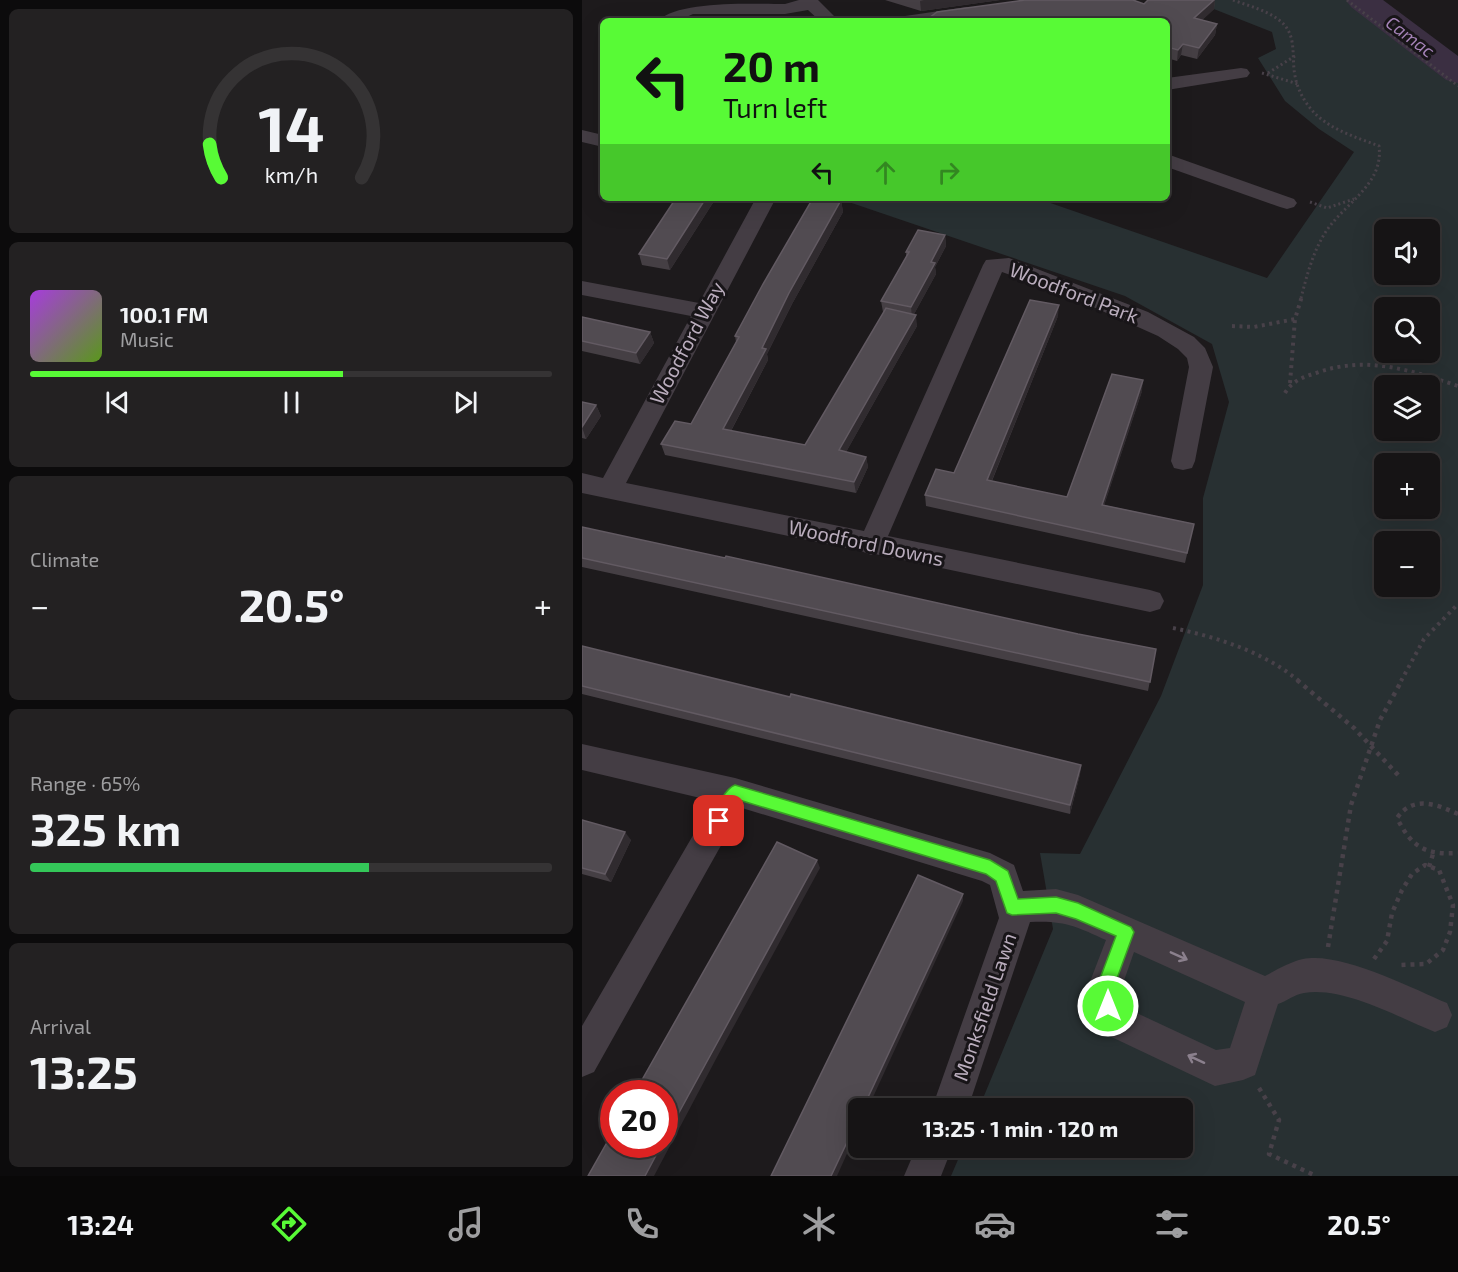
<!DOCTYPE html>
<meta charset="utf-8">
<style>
body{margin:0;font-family:"Exo 2",sans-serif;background:#232122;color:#f1f3f6;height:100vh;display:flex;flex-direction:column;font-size:22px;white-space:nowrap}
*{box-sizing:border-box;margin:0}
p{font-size:20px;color:#9e9ea0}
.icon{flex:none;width:33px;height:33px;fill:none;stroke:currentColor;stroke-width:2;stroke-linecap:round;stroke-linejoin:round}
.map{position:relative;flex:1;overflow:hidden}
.panel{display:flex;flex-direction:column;gap:9px;padding:9px;background:#0c0b0c;width:582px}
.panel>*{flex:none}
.guide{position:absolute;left:18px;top:18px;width:570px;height:183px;border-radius:9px;box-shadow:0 6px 24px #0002,0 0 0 2px #353334;background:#58fa36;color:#111;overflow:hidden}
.tools{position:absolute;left:792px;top:219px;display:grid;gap:12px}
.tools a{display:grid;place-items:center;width:66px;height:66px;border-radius:9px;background:#161415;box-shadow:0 6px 24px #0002,0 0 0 2px #353334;font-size:30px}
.speed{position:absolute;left:18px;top:1080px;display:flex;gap:12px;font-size:30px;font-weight:700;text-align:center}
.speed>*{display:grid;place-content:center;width:78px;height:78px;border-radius:50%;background:#161415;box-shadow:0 6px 24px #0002,0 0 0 2px #353334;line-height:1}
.speed .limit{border:9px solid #d22;background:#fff;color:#111}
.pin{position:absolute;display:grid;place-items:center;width:51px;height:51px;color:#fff;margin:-26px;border-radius:12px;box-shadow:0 3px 9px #0006}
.me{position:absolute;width:66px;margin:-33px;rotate:0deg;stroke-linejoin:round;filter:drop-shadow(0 0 4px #0008)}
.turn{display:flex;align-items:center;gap:21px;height:126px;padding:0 24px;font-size:27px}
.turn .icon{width:78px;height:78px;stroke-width:2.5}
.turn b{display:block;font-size:42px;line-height:51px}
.lanes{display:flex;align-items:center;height:57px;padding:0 24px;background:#0003;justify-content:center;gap:30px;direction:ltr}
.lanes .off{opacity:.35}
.big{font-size:45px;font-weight:700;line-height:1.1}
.panel .card{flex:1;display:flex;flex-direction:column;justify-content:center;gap:9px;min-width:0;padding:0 21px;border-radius:9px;background:#232122}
.panel .dial{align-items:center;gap:0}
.dial svg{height:156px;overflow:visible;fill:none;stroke:#353334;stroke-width:7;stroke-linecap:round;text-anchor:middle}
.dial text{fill:#f1f3f6;stroke:none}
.song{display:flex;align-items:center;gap:18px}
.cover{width:72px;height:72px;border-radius:9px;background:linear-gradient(135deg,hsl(280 70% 55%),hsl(90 70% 35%))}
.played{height:6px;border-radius:3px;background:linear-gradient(90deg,#58fa36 60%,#353334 60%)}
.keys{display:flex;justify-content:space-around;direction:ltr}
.heat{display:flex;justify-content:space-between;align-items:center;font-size:33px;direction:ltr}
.charge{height:9px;border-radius:4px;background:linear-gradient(90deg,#34c759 65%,#353334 0)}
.trip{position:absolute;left:266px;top:1098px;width:345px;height:60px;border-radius:9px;background:#161415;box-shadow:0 6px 24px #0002,0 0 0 2px #353334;font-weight:700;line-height:60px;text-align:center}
.tab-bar{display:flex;height:96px;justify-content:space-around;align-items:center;background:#090808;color:#9e9ea0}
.tab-bar .icon{width:42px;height:42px}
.tab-bar .selected{color:#58fa36}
.tab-bar b{font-size:27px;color:#f1f3f6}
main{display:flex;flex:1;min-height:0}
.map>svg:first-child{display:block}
.green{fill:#283032;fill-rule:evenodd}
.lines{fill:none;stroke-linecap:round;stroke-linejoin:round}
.river{fill:#3b2f42;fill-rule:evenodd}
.path-far2{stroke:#484149;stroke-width:3;stroke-dasharray:2 3;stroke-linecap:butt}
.path-far1{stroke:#484149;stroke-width:4;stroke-dasharray:3 4.5;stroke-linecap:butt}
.path{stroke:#484149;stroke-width:4.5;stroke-dasharray:4 5;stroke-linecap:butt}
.minor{fill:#443d44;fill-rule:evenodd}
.wall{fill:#453f44}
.shaded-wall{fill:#302b2f}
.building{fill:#514b51;stroke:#625a62;stroke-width:1.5}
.oneway{stroke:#8b808d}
.route{fill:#58fa36;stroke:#39a223;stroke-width:1.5}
.labels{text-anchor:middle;stroke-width:6;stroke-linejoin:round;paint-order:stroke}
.far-water-label{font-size:18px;font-style:italic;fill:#a583b8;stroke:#181518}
.street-label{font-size:20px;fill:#baadbd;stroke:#181518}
</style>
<main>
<section class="panel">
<div class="card dial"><svg viewBox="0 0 100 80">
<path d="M14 69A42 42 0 1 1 86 69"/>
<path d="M14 69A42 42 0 0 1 8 52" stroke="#58fa36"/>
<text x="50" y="56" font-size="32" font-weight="700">14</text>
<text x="50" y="72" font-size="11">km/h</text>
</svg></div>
<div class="card">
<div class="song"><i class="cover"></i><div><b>100.1 FM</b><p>Music</p></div></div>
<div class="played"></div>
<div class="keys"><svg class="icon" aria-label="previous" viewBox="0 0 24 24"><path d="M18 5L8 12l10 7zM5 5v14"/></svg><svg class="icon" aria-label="pause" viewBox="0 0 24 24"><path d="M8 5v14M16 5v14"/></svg><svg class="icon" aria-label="next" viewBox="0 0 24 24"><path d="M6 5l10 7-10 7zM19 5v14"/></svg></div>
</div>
<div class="card"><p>Climate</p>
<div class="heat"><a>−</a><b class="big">20.5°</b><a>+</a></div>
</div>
<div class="card"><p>Range · 65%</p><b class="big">325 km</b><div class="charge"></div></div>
<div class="card"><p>Arrival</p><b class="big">13:25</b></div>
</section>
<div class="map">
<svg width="876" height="1176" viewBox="0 0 876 1176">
<rect width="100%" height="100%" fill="#1d1a1c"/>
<path class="green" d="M 609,0 L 774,0 L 876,77 L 876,1176 L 369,1176 L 381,1148 L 600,1148 L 600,1108 L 397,1108 L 471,929 L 458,853 L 498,854 L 579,696 L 621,585 L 621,498 L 647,402 L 630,344 L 543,296 L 255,198 L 454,198 L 685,278 L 772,152 L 737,129 L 703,101 L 676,58 L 694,49 L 690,32 ZM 802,230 L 848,230 L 848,274 L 802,274 ZM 802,308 L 848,308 L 848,352 L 802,352 ZM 802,386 L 848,386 L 848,430 L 802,430 ZM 802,464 L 848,464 L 848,508 L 802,508 ZM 802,542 L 848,542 L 848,586 L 802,586 Z"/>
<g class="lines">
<polygon class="river" points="764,0 801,0 876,56 876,83 864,80 769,7"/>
<g class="path-far2">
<path d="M 651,0 C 667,6 684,10 697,20 C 716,34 709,56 713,76 C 715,87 721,100 729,109 C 745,129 774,137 797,146 C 802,185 762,203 743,233 C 731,252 725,275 719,298"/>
<polyline points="765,0 876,86"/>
<polyline points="680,73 716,84"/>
<polyline points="686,73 713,56"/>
<polyline points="728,202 745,208 772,199"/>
</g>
<g class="path-far1">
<polyline points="650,326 672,327 713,319 720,296"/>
<polyline points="708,383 713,319"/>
<path d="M 703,393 C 710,381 721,377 734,373 C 784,355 828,370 876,386"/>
<path d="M 591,628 C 635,637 682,652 717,681"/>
<polyline points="819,681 842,639 876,604"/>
</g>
<g class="path">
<polyline points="715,680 772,728 817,776"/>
<path d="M 876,814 C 854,804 831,795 815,818 C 830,848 844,855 876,853"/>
<polyline points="847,867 851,854"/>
<polyline points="746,947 769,805 798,720 820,680"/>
<polyline points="792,959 805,941 810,913 820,890 830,874 843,865 857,870 871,905 868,932 861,950 844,964 819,965"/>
<polyline points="677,1088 697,1120 687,1154 734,1176"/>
</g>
<g class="minor">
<path d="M 217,0 L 236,0 L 257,21 L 238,21 L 226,10 L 203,14 L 111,14 L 96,21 L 76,21 C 96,0 172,4 203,4 Z"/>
<polygon points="385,7 391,8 394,12 391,16 359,21 314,21 317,17 323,16"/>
<polygon points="659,68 665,69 668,73 665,77 585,90 585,78"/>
<polygon points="0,130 21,135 21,147 0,142"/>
<polygon points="585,154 712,199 715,203 712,207 705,209 698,207 585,167"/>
<polygon points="174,198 194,198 44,483 282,531 401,265 404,260 427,258 566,312 612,337 623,348 631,367 613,461 610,468 601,470 592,468 589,461 607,367 605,358 596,349 576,336 489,297 420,272 306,536 568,590 578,593 582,601 578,609 568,612 293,554 289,555 279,551 0,493 0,473 21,478 109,316 0,295 0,281 117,303"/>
<path d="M 0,744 L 153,778 L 408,853 L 432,865 L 441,891 L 474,889 L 496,895 L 683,976 C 694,970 708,962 721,959 C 758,951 830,988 865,1003 L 870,1015 L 865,1027 L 853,1032 C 818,1018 761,986 722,993 C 713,994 705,1001 696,1004 L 673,1075 L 661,1080 L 633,1086 L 519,1032 L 504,992 L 524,940 C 494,926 481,920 448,922 L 386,1108 L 350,1108 L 417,918 L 408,885 L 400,881 L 160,808 L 12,1072 L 0,1077 L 0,1026 L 131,801 L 0,770 ZM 552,952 L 663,1002 L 648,1048 L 634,1050 L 544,1008 L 538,992 Z"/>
<polygon points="334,1148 370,1148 359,1176 322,1176"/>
</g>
</g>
<g class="wall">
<polygon points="303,0 418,0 339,11"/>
<polygon points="566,0 633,0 632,9 620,20 635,24 633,35 615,59 599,55 595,61 585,58 585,21 562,4"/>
<polygon points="94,198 134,198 88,270 60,265 57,254"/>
<polygon points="259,200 261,212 210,304 185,354 186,360 149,431 223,445 302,313 301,312 299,301 324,257 324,252 363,235 364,246 353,267 354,274 332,314 335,326 264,452 284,457 286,467 274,493 83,455 79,444 109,424 154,342 153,336"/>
<polygon points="476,316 410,481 485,497 560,391 522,505 612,524 603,563 344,506 343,495 372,473"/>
<polygon points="0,317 68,332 72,343 58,364 0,351"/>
<polygon points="0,402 14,405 19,416 4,439 0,438"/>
<polygon points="0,527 113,552 496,634 574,649 566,691 0,567"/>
<polygon points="0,646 208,697 499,765 498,774 488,814 0,694"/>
<polygon points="0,820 49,840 29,882 0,874"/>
</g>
<g class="shaded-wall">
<polygon points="342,0 418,0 339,11 338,1"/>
<polygon points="632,0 633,0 632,9 611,29 612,18"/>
<polygon points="635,24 633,35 615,59 617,48"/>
<polygon points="601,44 599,55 595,61 596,50"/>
<polygon points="124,198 134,198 88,270 85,259"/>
<polygon points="259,200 261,212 210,304 185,354 186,360 144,440 141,429 180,348 207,293"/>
<polygon points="363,235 364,246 353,267 354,274 330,318 329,307 349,262"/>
<polygon points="477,305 476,316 406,490 405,480"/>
<polygon points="334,315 335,326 259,461 257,450"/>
<polygon points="68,332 72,343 58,364 54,353"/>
<polygon points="561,380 560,391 519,515 520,505"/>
<polygon points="14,405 19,416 4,439 0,427"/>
<polygon points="284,457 286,467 274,493 272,482"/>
<polygon points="499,765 498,774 488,814 488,805"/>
<polygon points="43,832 49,840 29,882 23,874"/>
<polygon points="235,860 238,868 134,1059 72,1176 63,1176 80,1144 82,1144 82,1140 129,1053"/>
<polygon points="381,894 381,901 286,1108 281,1108"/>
<polygon points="276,1119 276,1129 255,1176 249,1176"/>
</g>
<g class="building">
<polygon points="443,0 551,0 562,4 566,0 632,0 612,18 635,24 617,48 601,44 596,50 585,47 585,21 343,21 355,12"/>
<polygon points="94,198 124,198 85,259 57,254"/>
<polygon points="231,198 243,198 259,200 207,293 180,348 184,349 141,429 223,445 304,308 334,315 257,450 284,457 272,482 79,444 93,421 109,424 157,337 153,336 181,284"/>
<polygon points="336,230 363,235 349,262 353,263 329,307 299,301 327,252 324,252"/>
<polygon points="448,300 477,305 405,480 485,497 530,374 561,380 520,505 612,524 605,553 343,495 354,469 372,473"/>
<polygon points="0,317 68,332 54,353 0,341"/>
<polygon points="0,402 14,405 0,427"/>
<polygon points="0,527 143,558 144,556 496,634 574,649 568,682 0,558"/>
<polygon points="0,646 208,697 209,694 499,765 488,805 0,686"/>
<polygon points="0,820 43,832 23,874 0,868"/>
<polygon points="195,842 235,860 82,1140 82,1094 52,1094"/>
<polygon points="336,875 381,894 281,1108 276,1108 276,1119 249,1176 189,1176"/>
<polygon points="32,1130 32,1144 80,1144 63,1176 6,1176"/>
</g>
<defs><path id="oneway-shaft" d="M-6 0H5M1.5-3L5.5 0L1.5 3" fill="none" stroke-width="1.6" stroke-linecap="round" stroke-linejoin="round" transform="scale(1.5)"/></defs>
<g class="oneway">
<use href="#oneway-shaft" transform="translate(597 956) rotate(24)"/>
<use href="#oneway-shaft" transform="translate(614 1059) rotate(-155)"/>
</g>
<path class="route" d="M 153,785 L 408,860 L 426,871 L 436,899 L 474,897 L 496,903 L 549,927 L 552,932 L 530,992 L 535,1006 L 532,1012 L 526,1015 L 520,1012 L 513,992 L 534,936 L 494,919 L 474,913 L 430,915 L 425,913 L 414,881 L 404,874 L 157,800 L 142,826 L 137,828 L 131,826 L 129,821 C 134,810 142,789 153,785 Z"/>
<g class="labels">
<g class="far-water-label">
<text transform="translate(828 37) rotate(37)" y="6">Camac</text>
</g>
<g class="street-label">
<text transform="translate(492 293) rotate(21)" y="7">Woodford Park</text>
<text transform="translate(105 343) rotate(-62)" y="7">Woodford Way</text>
<text transform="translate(284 543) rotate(12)" y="7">Woodford Downs</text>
<text transform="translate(403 1007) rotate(-71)" y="7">Monksfield Lawn</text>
</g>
</g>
</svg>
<div class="tools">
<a><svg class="icon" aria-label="sound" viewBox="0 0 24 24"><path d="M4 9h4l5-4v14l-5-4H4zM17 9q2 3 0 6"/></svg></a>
<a><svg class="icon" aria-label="search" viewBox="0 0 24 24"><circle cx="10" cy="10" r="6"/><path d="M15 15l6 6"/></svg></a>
<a><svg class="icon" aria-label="layers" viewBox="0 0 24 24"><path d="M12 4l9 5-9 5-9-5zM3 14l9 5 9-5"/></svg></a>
<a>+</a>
<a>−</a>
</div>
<div class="speed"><div class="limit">20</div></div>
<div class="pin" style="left:137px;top:821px;background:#d93025"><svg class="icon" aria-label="arrive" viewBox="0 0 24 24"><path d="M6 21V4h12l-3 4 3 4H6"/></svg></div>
<svg class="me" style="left:526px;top:1006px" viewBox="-20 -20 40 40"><circle r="17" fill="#58fa36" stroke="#fff" stroke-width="3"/><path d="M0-11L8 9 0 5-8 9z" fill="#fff"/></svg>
<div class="trip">13:25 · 1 min · 120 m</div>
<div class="guide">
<div class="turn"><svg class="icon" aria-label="left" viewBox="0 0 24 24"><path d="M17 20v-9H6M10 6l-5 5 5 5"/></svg><div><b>20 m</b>Turn left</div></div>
<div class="lanes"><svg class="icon" aria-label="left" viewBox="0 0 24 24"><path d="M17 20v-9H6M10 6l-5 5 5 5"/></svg><svg class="icon off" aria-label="ahead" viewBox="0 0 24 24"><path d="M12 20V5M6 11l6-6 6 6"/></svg><svg class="icon off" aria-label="right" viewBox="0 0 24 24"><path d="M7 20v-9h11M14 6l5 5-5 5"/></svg></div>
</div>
</div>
</main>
<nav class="tab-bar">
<b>13:24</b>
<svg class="icon selected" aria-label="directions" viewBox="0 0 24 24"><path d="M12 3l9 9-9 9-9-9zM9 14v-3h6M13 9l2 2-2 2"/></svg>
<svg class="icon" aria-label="music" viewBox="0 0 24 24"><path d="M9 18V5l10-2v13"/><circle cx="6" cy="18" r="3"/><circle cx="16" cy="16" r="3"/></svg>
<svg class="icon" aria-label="phone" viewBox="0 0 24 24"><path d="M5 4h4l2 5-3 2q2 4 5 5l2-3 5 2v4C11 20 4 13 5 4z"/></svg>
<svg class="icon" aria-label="climate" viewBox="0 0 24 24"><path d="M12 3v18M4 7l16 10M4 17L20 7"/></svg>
<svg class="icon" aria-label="car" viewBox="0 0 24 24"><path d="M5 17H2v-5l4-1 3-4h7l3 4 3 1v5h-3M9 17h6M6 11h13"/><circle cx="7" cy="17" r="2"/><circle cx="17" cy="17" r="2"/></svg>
<svg class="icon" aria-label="filters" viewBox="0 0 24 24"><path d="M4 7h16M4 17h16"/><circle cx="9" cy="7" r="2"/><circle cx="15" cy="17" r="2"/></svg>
<b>20.5°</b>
</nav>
